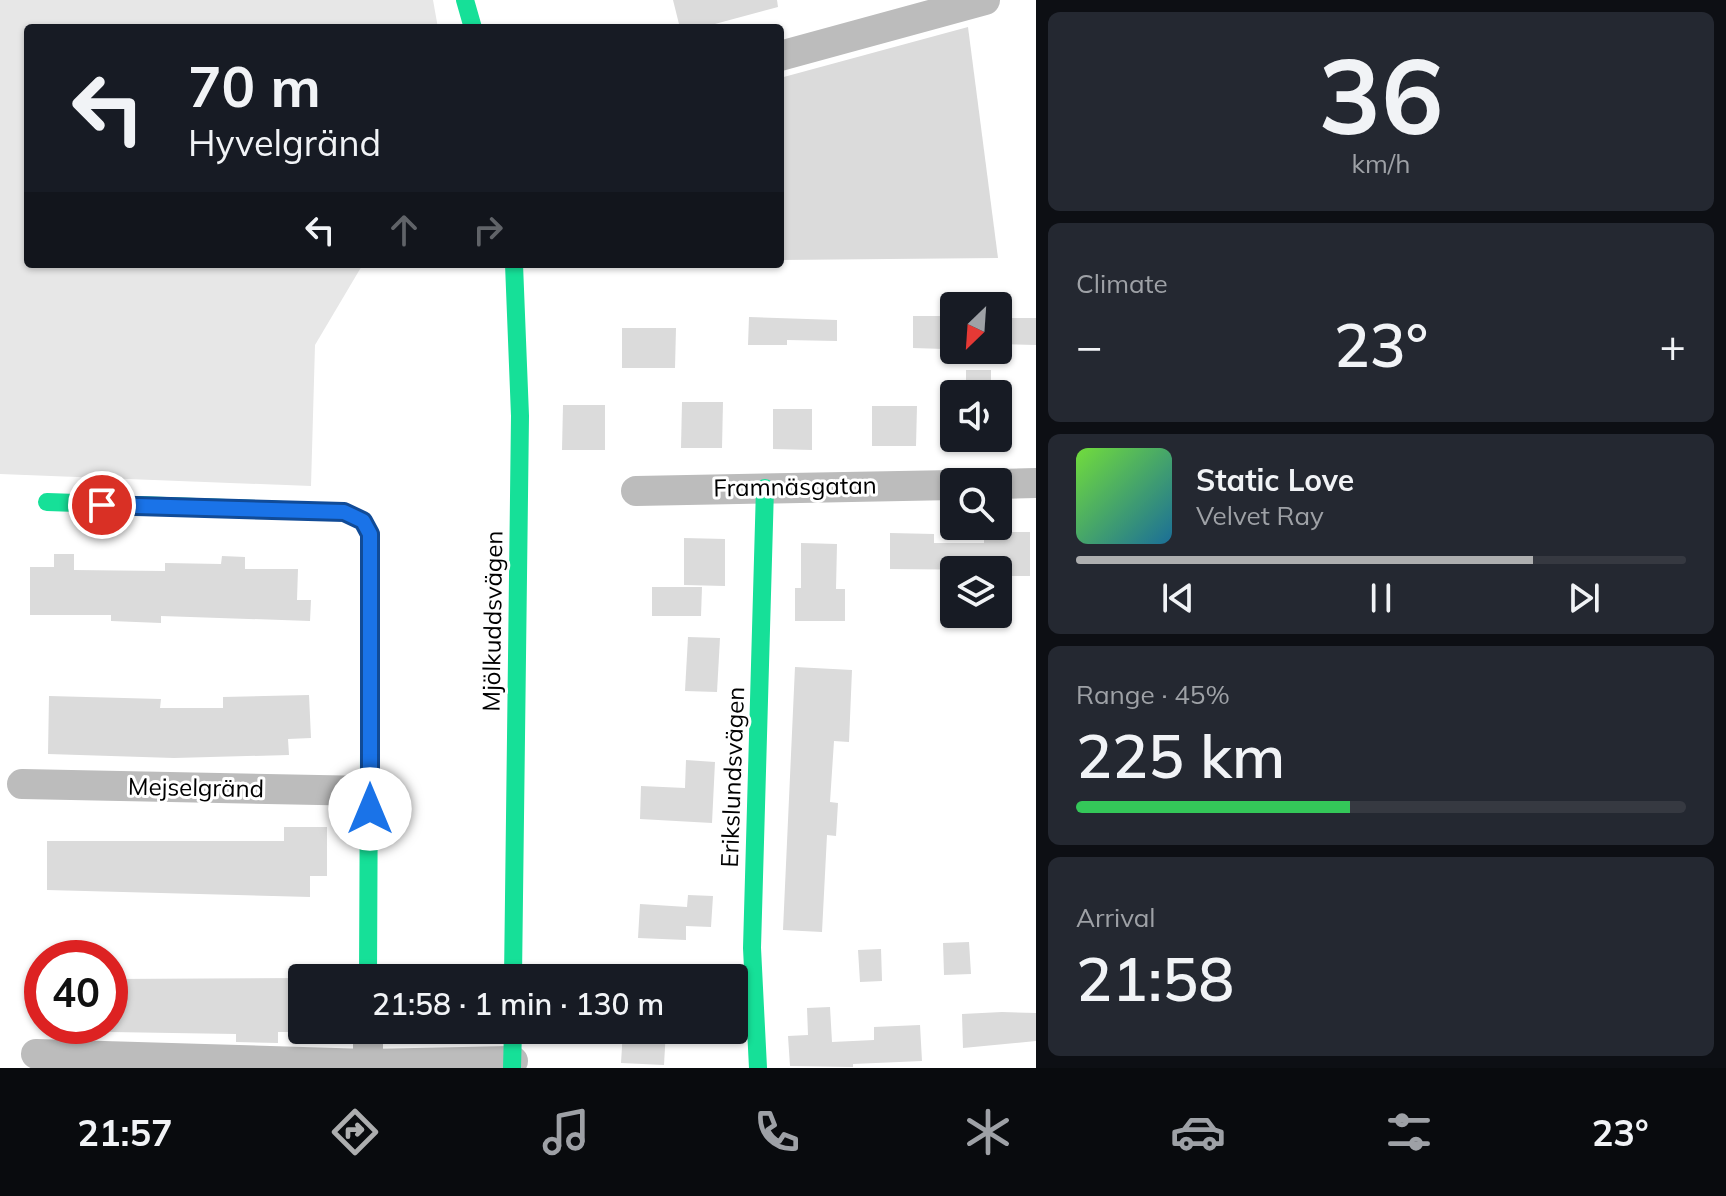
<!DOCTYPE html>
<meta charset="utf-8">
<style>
body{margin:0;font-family:Mulish,sans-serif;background:#242831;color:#f1f3f6;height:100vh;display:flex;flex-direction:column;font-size:30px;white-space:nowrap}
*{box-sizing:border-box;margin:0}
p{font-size:26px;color:#9ea1a6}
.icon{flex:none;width:44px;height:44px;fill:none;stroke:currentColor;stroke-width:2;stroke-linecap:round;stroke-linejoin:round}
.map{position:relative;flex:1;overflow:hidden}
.side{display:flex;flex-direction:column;gap:12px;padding:12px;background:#0d0f14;width:690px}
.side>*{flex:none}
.top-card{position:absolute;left:24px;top:24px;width:760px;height:244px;border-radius:8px;box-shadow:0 2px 6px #0004;background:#171b24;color:#f1f3f6;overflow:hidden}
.needle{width:52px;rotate:205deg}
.controls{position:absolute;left:940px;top:292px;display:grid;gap:16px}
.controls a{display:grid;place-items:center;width:72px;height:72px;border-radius:8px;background:#171b24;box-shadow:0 2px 6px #0004;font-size:40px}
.speed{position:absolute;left:24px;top:940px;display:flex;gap:16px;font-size:40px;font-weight:700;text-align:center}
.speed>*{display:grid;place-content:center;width:104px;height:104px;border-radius:50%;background:#171b24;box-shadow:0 2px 6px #0004;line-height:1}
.speed .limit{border:12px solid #d22;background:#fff;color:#111}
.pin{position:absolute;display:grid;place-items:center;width:68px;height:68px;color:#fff;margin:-34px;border:4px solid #fff;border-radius:50%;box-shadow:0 2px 8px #0007}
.me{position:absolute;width:88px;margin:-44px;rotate:0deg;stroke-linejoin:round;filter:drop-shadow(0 0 6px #0008)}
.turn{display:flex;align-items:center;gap:28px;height:168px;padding:0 32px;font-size:36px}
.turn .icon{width:104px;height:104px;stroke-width:2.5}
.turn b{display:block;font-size:56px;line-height:68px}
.lanes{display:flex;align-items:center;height:76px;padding:0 32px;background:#0003;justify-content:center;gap:40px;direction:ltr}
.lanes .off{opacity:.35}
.big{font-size:60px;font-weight:600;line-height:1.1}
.side .tile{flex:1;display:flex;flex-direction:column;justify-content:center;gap:12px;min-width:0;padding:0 28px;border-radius:12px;background:#242831}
.side .dial{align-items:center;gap:0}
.dial b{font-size:104px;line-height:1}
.song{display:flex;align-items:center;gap:24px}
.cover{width:96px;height:96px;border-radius:12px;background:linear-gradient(135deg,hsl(100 70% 55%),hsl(200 70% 35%))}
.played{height:8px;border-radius:4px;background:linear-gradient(90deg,#adaeaf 75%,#363941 75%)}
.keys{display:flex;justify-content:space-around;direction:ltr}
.heat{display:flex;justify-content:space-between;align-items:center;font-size:44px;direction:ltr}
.charge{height:12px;border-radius:6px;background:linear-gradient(90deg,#34c759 45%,#363941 0)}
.trip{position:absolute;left:288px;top:964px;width:460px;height:80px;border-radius:8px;background:#171b24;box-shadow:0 2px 6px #0004;font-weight:600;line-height:80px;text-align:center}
.dock{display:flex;height:128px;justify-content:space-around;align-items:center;background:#090b0e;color:#9ea1a6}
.dock .icon{width:56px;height:56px}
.dock .current{color:#adaeaf}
.dock b{font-size:36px;color:#f1f3f6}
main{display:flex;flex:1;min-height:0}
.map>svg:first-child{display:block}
.green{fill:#e7e7e7}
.building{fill:#dbdbdb}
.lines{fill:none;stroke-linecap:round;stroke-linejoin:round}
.street{stroke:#bcbcbc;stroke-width:30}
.fast{stroke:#16e098;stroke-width:18}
.route-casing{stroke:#114b97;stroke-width:20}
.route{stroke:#1a73e8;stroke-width:14}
.labels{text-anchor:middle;stroke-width:6;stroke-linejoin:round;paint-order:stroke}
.street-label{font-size:24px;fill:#000;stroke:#fff}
</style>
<main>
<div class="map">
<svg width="1036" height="1068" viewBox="0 0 1036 1068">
<rect width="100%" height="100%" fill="#fff"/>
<polygon class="green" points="0,0 433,0 438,28 28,28 28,264 363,264 315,345 311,486 0,474"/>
<g class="building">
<polygon points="673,0 777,0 778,7 700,28 680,28"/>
<polygon points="968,27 998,258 780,260 780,78"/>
<polygon points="913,316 944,316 944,349 913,348"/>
<polygon points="749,317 837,320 837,341 787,340 787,345 748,345"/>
<polygon points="1001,318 1036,318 1036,345 1000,344"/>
<polygon points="622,328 676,328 675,368 622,368"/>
<rect x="966" y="370" width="25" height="24"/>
<polygon points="682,402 723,402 722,448 681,448"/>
<polygon points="563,405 605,405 605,450 562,450"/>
<polygon points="872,406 917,406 916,446 872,446"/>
<polygon points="773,409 812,409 812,450 773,449"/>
<polygon points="984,532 1030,532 1030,576 998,576 998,570 890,569 890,533 934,534 934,543 984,543"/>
<polygon points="684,538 725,539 725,586 684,585"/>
<polygon points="801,543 837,544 836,589 845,589 845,621 795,621 795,588 801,588"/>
<polygon points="54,554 74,554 74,570 165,571 165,563 221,564 222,556 245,557 245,569 298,569 297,600 311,600 310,621 161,616 161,623 111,621 111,615 30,615 30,567 54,567"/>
<polygon points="652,587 702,587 701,616 652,616"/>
<polygon points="688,637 720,638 717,692 685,691"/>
<polygon points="795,667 852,670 849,742 834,741 830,802 838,803 836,836 827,835 822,932 783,930"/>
<polygon points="309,695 311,738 288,739 289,755 174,758 48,754 49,696 161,699 160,708 223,708 223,697"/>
<polygon points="686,760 715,762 712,823 640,819 641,786 685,788"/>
<polygon points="284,827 327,827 327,876 310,876 310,897 47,890 47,841 284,841"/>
<polygon points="688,895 713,896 711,927 686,926 686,940 638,938 640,904 687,907"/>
<polygon points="969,942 971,974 944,975 943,943"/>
<polygon points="881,949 882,981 860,982 858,950"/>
<polygon points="302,978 302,1018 289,1017 289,1032 278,1032 278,1043 236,1042 236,1034 110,1032 110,979"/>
<polygon points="830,1007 832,1042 874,1040 874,1027 920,1025 922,1061 853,1064 853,1067 790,1066 788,1036 808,1035 807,1008"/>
<polygon points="1002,1012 1036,1013 1036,1041 963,1048 962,1014"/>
<polygon points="623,1030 666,1030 664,1065 621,1063"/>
</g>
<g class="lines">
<g class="street">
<polyline points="780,56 985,0"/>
<polyline points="998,484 1036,483"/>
<polyline points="636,491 954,485"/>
<polyline points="22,784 370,791"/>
<polyline points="36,1054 368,1064 513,1061"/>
<polyline points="368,1068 368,1030"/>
</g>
<g class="fast">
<polyline points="465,0 473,28"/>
<polyline points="47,502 344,512 363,521 370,534 368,978"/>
<polyline points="513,978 520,416 514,264"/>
<polyline points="512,1068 513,1030"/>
<polyline points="758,1068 752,948 765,488"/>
</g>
</g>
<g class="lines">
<defs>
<polyline id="route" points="102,505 344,512 363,521 370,534 370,809"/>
</defs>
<use href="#route" class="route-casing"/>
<use href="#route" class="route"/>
</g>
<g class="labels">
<g class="street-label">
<text transform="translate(795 487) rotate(-1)" y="8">Framnäsgatan</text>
<text transform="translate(493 621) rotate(-89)" y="8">Mjölkuddsvägen</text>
<text transform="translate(733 777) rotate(-88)" y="8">Erikslundsvägen</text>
<text transform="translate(196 788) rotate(1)" y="8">Mejselgränd</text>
</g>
</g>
</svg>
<div class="controls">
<a><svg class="needle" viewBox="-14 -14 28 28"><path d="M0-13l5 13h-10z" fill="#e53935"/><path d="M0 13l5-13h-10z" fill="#9ea1a6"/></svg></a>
<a><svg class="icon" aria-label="sound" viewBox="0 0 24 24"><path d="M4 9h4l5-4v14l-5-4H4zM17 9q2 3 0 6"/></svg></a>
<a><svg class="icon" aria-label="search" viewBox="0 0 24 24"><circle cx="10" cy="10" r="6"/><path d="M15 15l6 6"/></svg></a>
<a><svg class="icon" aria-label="layers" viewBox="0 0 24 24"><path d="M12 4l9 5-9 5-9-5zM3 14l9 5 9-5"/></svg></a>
</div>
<div class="speed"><div class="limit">40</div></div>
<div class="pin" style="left:102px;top:505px;background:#d93025"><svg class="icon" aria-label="arrive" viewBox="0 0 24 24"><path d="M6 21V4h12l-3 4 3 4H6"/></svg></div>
<svg class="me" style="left:370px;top:809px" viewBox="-20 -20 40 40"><circle r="19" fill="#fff"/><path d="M0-13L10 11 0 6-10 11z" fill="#1a73e8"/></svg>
<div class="trip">21:58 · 1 min · 130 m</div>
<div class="top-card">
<div class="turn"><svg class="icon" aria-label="left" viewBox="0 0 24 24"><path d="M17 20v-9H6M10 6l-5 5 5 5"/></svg><div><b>70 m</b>Hyvelgränd</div></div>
<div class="lanes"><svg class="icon" aria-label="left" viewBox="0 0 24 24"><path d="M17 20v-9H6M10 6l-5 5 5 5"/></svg><svg class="icon off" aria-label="ahead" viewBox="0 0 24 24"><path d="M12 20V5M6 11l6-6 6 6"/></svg><svg class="icon off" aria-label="right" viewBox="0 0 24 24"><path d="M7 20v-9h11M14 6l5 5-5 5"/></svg></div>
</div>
</div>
<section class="side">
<div class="tile dial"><b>36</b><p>km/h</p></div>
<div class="tile"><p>Climate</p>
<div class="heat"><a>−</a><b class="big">23°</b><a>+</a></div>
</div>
<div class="tile">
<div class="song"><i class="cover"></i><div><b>Static Love</b><p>Velvet Ray</p></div></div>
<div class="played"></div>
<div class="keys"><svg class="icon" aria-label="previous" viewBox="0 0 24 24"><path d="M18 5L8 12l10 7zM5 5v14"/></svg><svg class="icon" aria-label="pause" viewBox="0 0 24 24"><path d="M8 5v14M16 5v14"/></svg><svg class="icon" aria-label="next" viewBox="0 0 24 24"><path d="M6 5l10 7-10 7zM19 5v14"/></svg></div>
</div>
<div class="tile"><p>Range · 45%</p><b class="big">225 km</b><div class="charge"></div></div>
<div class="tile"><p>Arrival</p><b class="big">21:58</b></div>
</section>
</main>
<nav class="dock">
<b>21:57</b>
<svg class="icon current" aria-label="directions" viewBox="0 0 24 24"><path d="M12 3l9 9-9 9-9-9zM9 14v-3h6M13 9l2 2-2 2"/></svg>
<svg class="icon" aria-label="music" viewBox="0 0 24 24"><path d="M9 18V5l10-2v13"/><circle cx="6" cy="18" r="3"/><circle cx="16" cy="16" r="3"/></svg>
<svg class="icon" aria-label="phone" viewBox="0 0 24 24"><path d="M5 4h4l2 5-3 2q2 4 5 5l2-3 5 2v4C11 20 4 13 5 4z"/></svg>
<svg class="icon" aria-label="climate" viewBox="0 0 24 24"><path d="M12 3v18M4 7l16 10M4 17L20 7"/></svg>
<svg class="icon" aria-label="car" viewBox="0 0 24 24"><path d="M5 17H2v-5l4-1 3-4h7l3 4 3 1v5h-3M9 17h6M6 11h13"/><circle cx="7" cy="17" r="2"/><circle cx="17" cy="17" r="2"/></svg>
<svg class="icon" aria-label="filters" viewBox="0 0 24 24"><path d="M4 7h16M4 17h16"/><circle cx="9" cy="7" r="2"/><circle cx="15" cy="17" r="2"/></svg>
<b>23°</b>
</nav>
